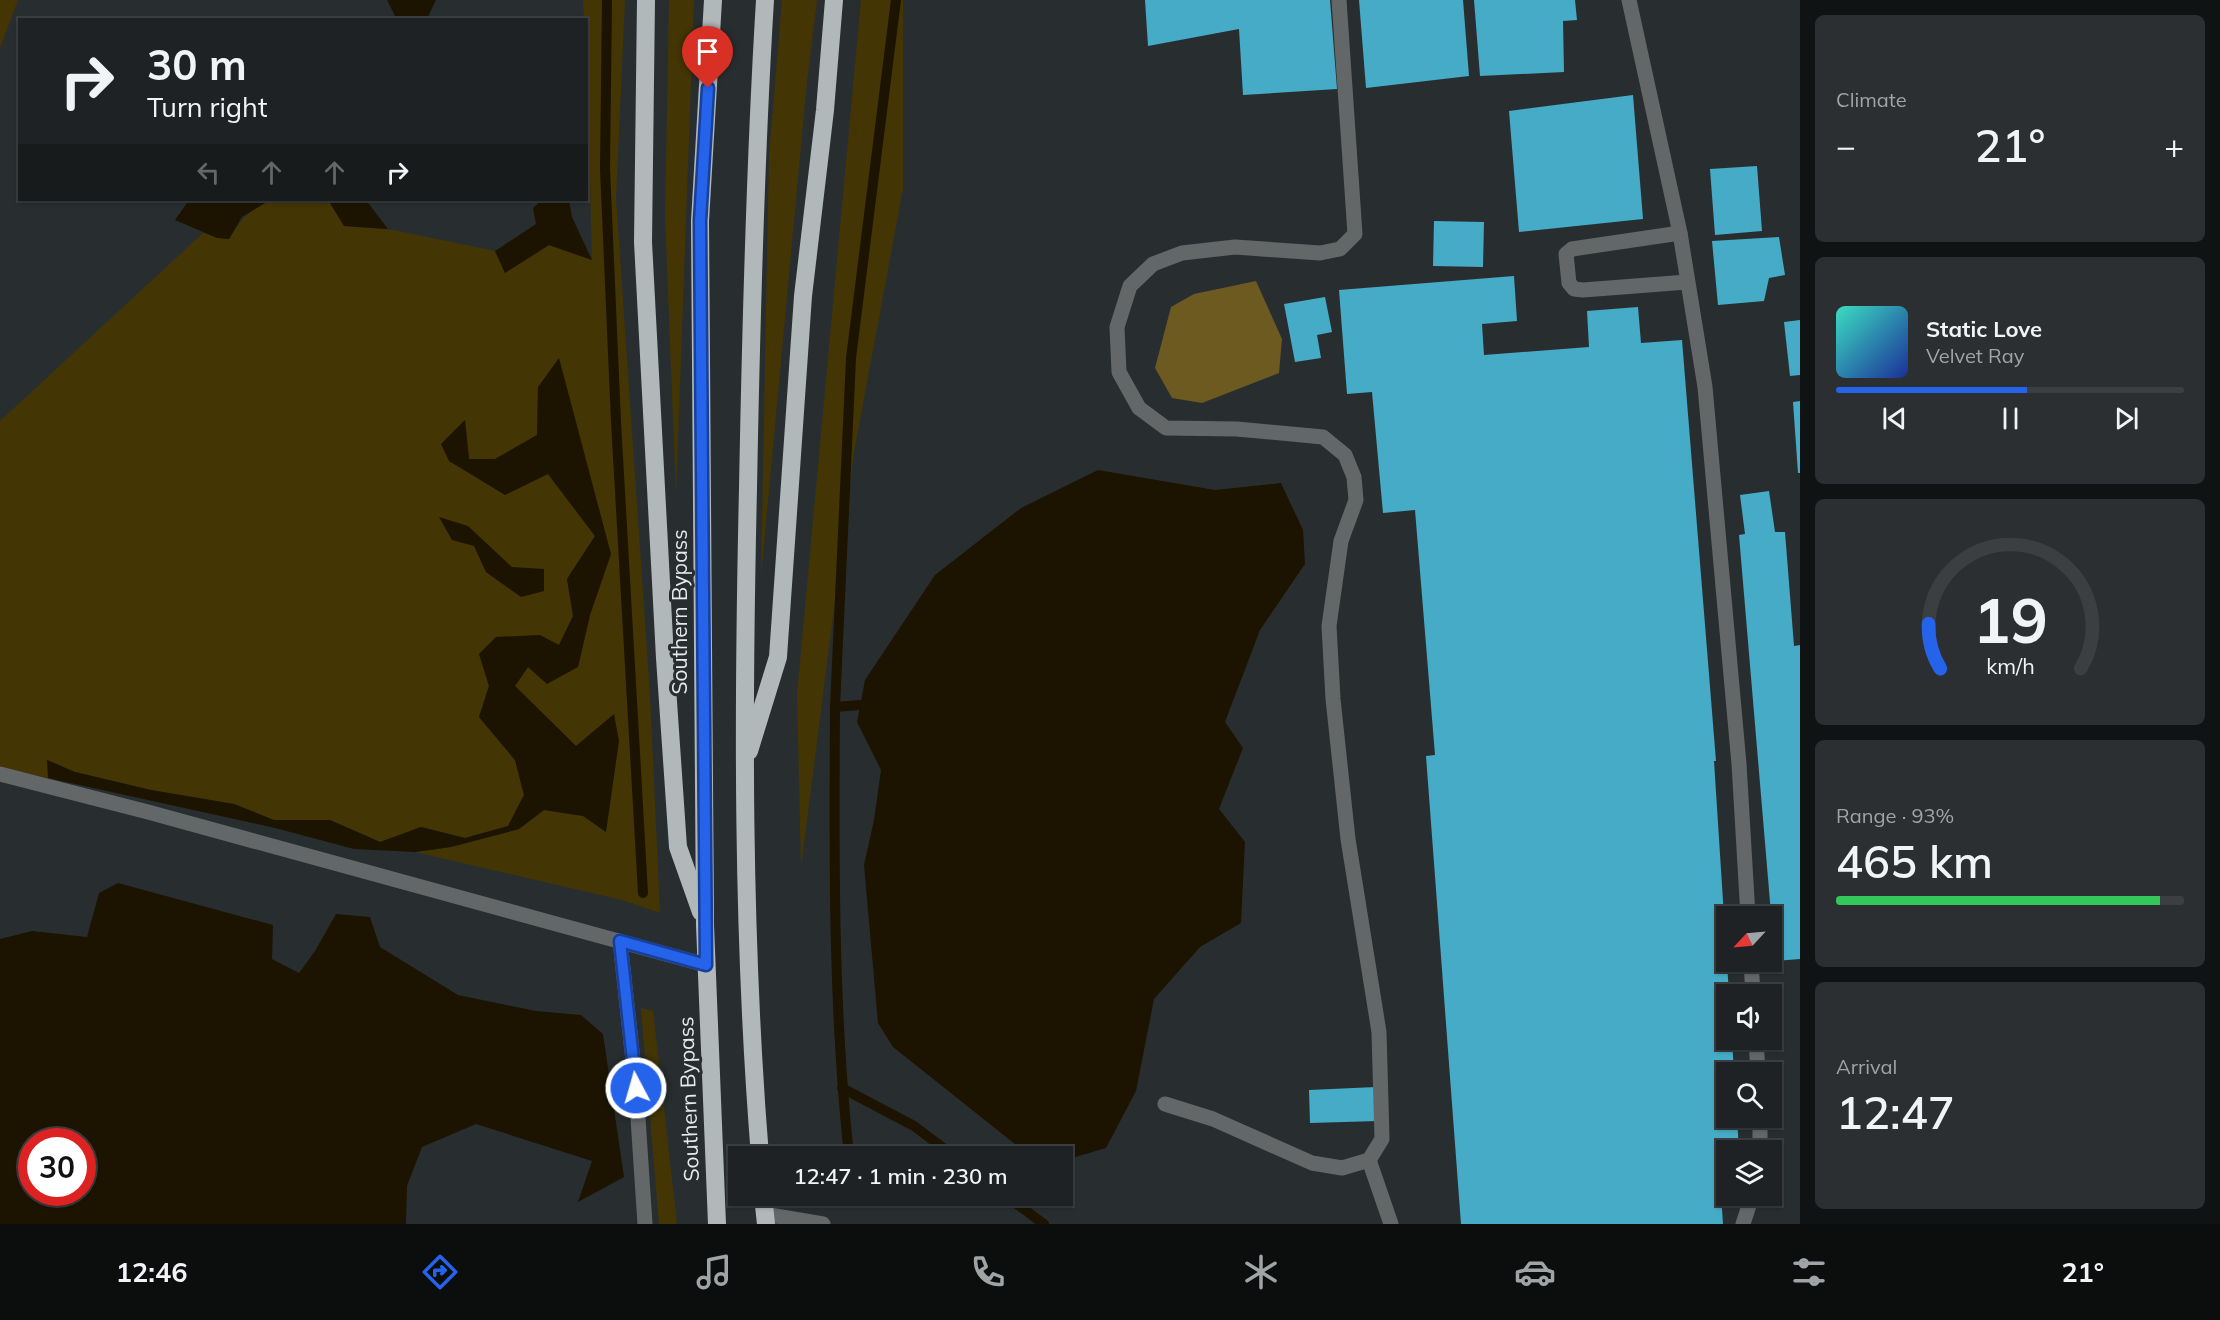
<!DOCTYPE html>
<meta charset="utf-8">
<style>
body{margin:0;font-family:Mulish,sans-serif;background:#2b2f31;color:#f1f3f6;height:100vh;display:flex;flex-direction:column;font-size:22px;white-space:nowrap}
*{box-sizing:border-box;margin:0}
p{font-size:20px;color:#a1a4a6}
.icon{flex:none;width:33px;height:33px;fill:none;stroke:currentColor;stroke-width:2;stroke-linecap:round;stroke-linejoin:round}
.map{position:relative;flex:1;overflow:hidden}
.drawer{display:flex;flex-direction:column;gap:15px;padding:15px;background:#101314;width:420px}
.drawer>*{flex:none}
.top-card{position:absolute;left:18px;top:18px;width:570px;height:183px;border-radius:0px;box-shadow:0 2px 4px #0004,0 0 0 2px #3c3f41;background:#1e2224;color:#f1f3f6;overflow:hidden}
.needle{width:39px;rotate:244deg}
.tools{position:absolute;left:1716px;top:906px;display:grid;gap:12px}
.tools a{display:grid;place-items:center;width:66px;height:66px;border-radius:0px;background:#1e2224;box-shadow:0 2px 4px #0004,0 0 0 2px #3c3f41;font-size:30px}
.speed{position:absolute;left:18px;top:1128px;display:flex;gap:12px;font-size:30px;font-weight:700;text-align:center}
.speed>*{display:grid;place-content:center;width:78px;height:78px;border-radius:50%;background:#1e2224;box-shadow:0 2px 4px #0004,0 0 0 2px #3c3f41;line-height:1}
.speed .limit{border:9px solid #d22;background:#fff;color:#111}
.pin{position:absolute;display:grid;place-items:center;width:51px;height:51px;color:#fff;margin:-62px -26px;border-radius:50% 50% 50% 0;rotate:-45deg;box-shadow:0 0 6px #0007}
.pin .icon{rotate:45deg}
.me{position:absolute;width:66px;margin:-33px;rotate:354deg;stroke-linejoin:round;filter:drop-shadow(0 0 4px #0008)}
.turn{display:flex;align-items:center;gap:21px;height:126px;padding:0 30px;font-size:27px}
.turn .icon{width:78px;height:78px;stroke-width:2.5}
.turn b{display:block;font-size:42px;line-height:51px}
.lanes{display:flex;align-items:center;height:57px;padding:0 30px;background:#0003;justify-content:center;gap:30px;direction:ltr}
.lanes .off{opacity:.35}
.big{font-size:45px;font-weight:600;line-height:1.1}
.drawer .widget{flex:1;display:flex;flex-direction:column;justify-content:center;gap:9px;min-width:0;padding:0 21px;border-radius:9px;background:#2b2f31}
.drawer .dial{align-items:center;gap:0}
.dial svg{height:156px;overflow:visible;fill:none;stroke:#3c3f41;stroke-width:7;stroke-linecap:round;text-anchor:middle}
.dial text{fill:#f1f3f6;stroke:none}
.song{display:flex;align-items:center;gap:18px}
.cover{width:72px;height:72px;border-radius:9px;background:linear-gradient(135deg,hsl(170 70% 55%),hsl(230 70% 35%))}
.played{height:6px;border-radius:3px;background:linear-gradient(90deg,#2563eb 55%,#3c3f41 55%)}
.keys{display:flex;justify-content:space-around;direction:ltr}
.heat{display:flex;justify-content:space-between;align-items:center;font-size:33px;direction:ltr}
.charge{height:9px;border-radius:4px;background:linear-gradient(90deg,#34c759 93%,#3c3f41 0)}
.trip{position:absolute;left:728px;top:1146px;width:345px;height:60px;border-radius:0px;background:#1e2224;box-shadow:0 2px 4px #0004,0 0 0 2px #3c3f41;font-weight:600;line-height:60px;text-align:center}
.tabs{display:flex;height:96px;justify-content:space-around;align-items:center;background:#0c0e0e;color:#a1a4a6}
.tabs .icon{width:42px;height:42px}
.tabs .selected{color:#2563eb}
.tabs b{font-size:27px;color:#f1f3f6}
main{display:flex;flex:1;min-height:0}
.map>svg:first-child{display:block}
.green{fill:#443504}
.forest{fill:#6d5a20}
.water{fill:#1c1400;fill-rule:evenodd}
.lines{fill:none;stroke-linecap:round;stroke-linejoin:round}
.stream{stroke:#1c1400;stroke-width:10}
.building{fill:#46abc6}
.service{stroke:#646768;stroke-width:15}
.minor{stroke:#646768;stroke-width:15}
.motorway{stroke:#b1b8ba;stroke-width:18}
.route-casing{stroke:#184099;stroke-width:15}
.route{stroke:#2563eb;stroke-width:10}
.labels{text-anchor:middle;stroke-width:6;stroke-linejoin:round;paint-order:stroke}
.street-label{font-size:21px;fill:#e6eaeb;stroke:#282e30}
</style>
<main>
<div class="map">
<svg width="1800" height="1224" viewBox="0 0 1800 1224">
<rect width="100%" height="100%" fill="#282e30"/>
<g class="green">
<polygon points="0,0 18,0 0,48"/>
<path d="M 583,0 L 625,0 L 616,199 L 650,695 L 660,913 L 622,900 L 415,852 L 451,847 L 519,829 L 544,810 L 583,816 L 606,831 L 614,715 L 576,746 L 515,686 L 528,667 L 578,667 L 590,615 L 611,554 L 538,387 L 537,435 L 495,459 L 469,459 L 465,420 L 441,444 L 486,483 L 505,495 L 548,474 L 595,536 L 567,579 L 573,616 L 559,645 L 479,654 L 489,686 L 479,717 L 515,760 L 524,795 L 508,826 L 465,838 L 421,827 L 381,842 L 330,820 L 274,820 L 234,804 L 151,790 L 75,772 L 48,760 L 48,778 L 0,767 L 0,421 L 203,233 L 229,239 C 258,191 278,200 328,200 L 345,226 L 393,230 L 495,251 L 505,273 L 549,245 L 592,260 L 586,20 L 584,19 Z"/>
<polygon points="669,0 694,0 676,494 665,217"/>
<polygon points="782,0 817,0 807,81 761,576 769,155"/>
<polygon points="861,0 903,0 903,189 854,452 801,867 797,694"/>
<polygon points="641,1008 653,1011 677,1224 659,1224"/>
</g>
<polygon class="forest" points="1256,281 1282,339 1279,373 1202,403 1172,398 1155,368 1171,307 1194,294"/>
<g class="water">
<polygon points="387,0 436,0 427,19 397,20"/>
<polygon points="189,200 270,200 242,217 229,239 217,238 175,220"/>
<polygon points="328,200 366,200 388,229 344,226"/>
<polygon points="542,200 569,200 572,217 592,260 549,245 505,273 495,251 536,224 533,208"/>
<polygon points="559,358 611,554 590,615 578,667 547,684 528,667 515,686 576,746 614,714 619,741 606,832 583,816 544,810 519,829 451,847 415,852 354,849 275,828 48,778 47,760 75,772 151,790 234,804 274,820 330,820 380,842 421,827 465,838 508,826 524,795 515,760 479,717 489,686 479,654 496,637 540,635 559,645 573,616 567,579 595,536 548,474 505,495 449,461 441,444 465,420 469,459 495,459 537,435 538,387"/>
<polygon points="1098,470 1215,490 1281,483 1303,530 1305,564 1260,630 1225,722 1243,748 1219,809 1245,842 1241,923 1200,947 1154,999 1136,1091 1106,1148 1062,1161 1062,1156 1030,1156 893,1047 878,1023 864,865 874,820 881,770 857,722 865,680 935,575 1021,508"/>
<polygon points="439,517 468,526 512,567 544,569 544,591 521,597 486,572 474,546 452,540"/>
<path d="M 118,883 L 273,925 L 272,959 L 299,973 L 315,951 L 336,914 L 370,917 L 380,947 L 458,995 L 536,1011 L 581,1015 L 603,1034 L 624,1177 L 578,1202 L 592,1161 L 476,1124 L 422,1147 L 407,1186 L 406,1224 L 0,1224 L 0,939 L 32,931 L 87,937 L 99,893 ZM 32,1142 L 82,1142 L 82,1192 L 32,1192 Z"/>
</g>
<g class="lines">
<g class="stream">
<polyline points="607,0 605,169 616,422 643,893"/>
<polyline points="860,705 835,707 851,358 896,0"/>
<path d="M 835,707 C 834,858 833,1007 849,1156"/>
<polyline points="842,1088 914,1126 954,1156"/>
<polyline points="1006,1196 1044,1224"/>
</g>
</g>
<g class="building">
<polygon points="1145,0 1330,0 1337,89 1243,95 1239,29 1148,46"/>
<polygon points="1359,0 1463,0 1469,76 1366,88"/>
<polygon points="1474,0 1575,0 1577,20 1563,21 1564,72 1480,76"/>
<polygon points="1633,95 1643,219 1519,232 1509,111"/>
<polygon points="1757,166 1762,231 1715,235 1710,169"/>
<polygon points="1434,221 1484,222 1483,267 1433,266"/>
<polygon points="1779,237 1785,275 1769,278 1764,301 1718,305 1712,241"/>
<polygon points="1514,276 1517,321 1482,324 1484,355 1589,347 1587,311 1638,307 1641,343 1682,340 1716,761 1714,761 1729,994 1726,994 1726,1040 1732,1040 1734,1072 1726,1072 1726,1118 1737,1118 1739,1150 1726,1150 1726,1164 1719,1164 1723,1224 1461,1224 1426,756 1435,755 1415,510 1383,513 1372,392 1347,394 1339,290"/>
<polygon points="1325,297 1332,332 1317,335 1321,358 1295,362 1284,304"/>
<polygon points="1800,320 1800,375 1790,376 1784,322"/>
<polygon points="1800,401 1800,473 1798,473 1793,402"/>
<polygon points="1769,491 1775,532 1785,532 1794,646 1800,645 1800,959 1775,961 1739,535 1745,534 1740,495"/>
<polygon points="1376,1087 1378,1121 1310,1123 1309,1090"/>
</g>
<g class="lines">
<g class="service">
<polyline points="1629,0 1680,233 1705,387 1739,764 1748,916"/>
<polyline points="1680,233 1572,249 1566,254 1569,283 1574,289 1583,290 1687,282"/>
<polyline points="1751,962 1753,994"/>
<polyline points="1756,1040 1758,1072"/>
<polyline points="1165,1104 1213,1119 1312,1163 1342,1168 1369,1160 1382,1139 1379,1032 1348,839 1333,699 1329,626 1341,541 1356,500 1354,477 1345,455 1323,437 1237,429 1166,428 1139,408 1119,372 1117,327 1130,286 1153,264 1182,253 1235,247 1320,253 1340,249 1355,234 1339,0"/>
<polyline points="1760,1150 1760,1118"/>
<polyline points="1369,1160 1391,1224"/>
<polyline points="764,1214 823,1224"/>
<polyline points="1743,1224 1752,1196"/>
</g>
<g class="minor">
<polyline points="0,774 148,812 706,965"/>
<polyline points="620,941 636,1088 645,1224"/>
</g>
<g class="motorway">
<polyline points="646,0 643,242 665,658 678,847 701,912"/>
<polyline points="713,0 700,221 705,925 717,1224"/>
<polyline points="749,751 778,657 803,296 825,110 834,0"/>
<path d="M 760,1156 C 742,934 743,711 748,488 C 751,325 755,163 765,0"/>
<polyline points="763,1196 766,1224"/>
</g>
</g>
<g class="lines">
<defs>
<polyline id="route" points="636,1088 620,941 706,965 700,221 708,88"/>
</defs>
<use href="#route" class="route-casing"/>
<use href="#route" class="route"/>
</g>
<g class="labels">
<g class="street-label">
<text transform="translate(680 612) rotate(-90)" y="7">Southern Bypass</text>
<text transform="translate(689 1099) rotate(-92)" y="7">Southern Bypass</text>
</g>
</g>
</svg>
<div class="tools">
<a><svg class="needle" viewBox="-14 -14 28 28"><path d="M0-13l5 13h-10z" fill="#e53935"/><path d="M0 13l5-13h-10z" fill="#a1a4a6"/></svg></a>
<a><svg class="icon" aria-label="sound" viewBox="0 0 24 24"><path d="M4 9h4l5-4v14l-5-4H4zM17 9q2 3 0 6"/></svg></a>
<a><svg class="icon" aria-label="search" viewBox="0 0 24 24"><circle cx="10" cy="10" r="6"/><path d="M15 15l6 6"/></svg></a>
<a><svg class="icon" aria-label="layers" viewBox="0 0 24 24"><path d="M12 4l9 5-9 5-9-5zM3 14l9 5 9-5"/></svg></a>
</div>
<div class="speed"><div class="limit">30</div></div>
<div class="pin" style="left:708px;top:88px;background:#d93025"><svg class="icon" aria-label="arrive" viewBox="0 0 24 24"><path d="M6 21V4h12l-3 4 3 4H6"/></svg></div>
<svg class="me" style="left:636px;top:1088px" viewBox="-20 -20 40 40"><circle r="17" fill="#2563eb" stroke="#fff" stroke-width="3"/><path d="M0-11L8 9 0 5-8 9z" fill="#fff"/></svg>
<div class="trip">12:47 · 1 min · 230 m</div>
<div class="top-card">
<div class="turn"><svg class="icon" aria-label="right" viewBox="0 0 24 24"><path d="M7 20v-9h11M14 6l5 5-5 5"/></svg><div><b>30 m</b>Turn right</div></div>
<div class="lanes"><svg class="icon off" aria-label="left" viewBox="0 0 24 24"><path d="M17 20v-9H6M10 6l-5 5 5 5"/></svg><svg class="icon off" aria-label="ahead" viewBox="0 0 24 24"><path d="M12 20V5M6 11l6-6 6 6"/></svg><svg class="icon off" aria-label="ahead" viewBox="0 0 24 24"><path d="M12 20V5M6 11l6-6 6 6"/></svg><svg class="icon" aria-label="right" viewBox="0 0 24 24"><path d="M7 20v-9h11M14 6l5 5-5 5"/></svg></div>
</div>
</div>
<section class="drawer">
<div class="widget"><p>Climate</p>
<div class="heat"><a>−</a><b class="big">21°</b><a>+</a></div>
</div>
<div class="widget">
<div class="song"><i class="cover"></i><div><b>Static Love</b><p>Velvet Ray</p></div></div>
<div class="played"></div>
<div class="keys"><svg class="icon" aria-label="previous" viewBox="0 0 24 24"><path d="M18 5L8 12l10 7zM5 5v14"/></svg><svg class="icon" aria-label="pause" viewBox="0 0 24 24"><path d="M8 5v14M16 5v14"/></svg><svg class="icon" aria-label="next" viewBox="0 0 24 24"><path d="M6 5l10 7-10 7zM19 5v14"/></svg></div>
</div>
<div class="widget dial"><svg viewBox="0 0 100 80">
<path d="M14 69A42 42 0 1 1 86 69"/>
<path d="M14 69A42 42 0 0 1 8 46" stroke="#2563eb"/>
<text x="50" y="56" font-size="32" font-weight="700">19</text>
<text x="50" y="72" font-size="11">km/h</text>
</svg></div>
<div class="widget"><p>Range · 93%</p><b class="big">465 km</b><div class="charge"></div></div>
<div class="widget"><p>Arrival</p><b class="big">12:47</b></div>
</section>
</main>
<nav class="tabs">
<b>12:46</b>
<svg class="icon selected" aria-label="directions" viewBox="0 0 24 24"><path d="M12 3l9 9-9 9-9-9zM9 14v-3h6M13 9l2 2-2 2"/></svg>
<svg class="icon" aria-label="music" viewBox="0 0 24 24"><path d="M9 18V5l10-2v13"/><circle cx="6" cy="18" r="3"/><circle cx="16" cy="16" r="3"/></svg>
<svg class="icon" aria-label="phone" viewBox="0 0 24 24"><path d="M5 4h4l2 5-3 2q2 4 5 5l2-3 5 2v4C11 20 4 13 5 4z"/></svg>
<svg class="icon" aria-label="climate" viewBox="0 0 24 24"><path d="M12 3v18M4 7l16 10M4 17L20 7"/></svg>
<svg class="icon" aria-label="car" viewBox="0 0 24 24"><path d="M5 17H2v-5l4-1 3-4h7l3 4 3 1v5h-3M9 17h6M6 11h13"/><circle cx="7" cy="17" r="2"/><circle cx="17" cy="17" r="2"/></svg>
<svg class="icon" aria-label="filters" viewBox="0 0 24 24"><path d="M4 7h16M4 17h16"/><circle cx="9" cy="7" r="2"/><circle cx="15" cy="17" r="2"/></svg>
<b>21°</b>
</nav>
